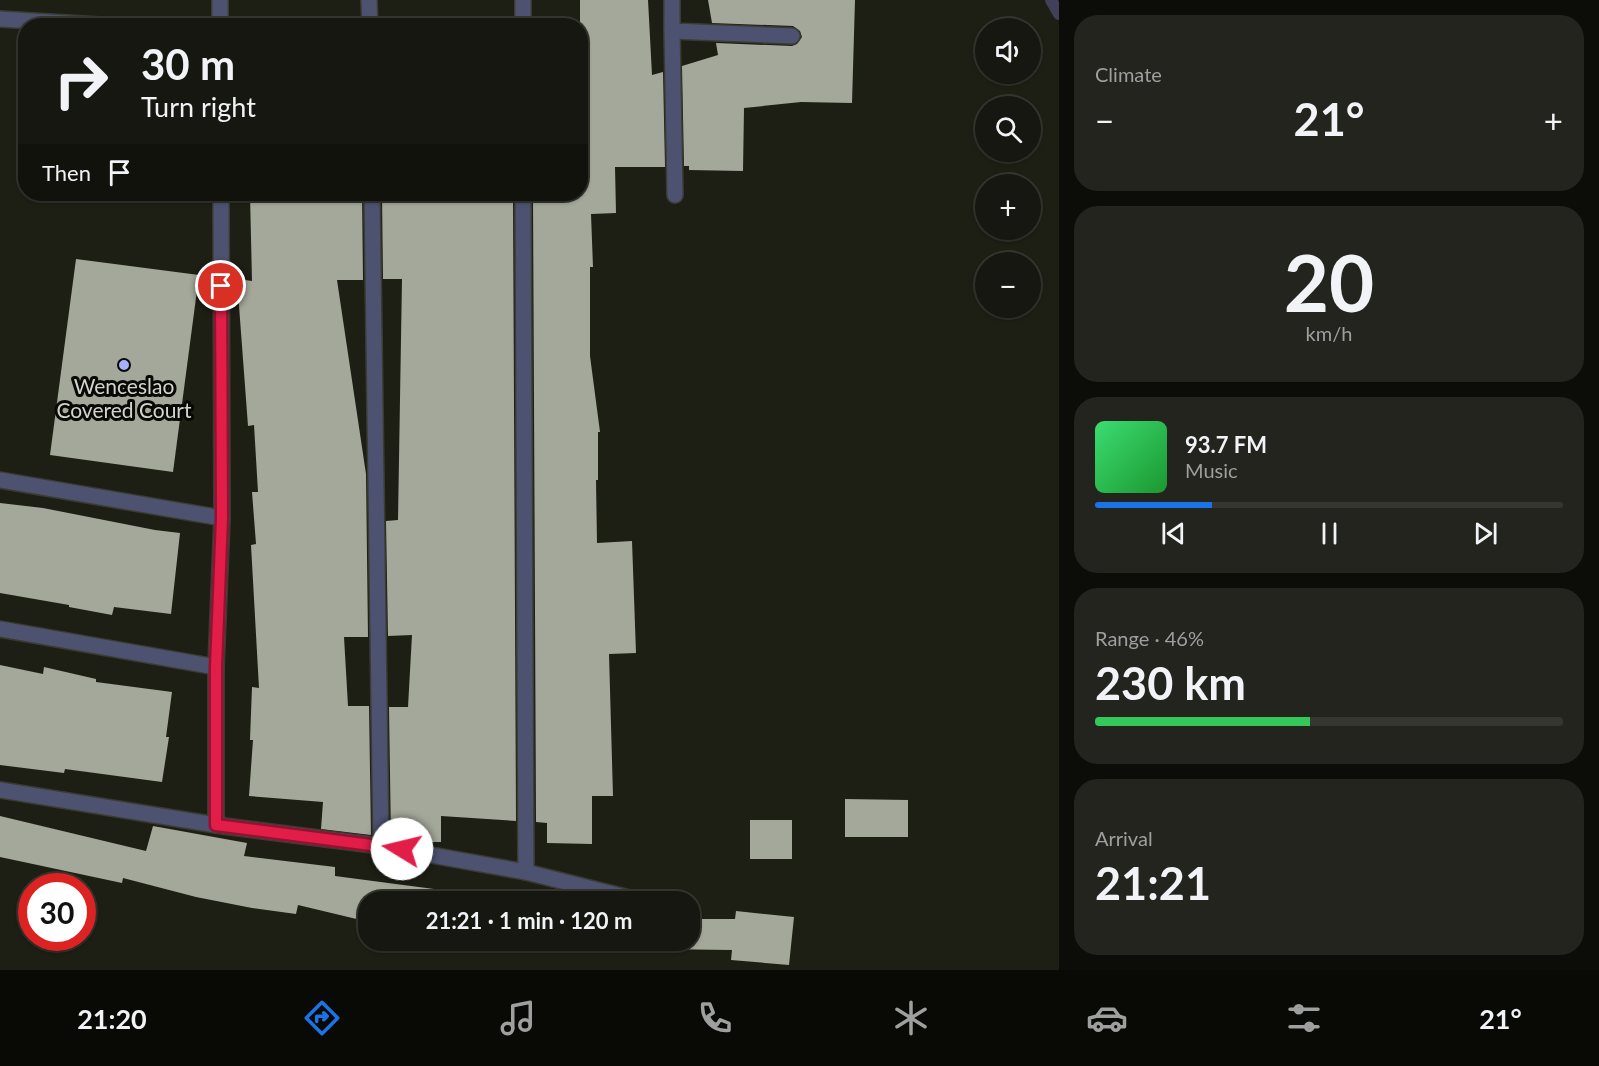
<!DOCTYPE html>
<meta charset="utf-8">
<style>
body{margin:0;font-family:Lato,sans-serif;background:#23241e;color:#f1f3f6;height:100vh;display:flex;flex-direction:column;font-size:22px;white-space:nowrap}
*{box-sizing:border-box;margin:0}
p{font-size:20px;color:#9e9f9f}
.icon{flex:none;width:33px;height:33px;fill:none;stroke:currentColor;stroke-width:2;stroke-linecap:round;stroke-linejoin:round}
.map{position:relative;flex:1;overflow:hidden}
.details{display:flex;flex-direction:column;gap:15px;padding:15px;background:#0c0d09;width:540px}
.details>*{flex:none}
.top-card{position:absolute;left:18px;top:18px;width:570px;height:183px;border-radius:24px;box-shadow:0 2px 4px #0004,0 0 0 2px #353630;background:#161710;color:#f1f3f6;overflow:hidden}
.buttons{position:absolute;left:975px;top:18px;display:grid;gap:12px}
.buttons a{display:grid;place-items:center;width:66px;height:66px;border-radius:50%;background:#161710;box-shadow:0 2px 4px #0004,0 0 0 2px #353630;font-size:30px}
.speed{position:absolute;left:18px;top:873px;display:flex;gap:12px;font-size:30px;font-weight:700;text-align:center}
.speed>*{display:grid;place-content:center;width:78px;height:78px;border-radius:50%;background:#161710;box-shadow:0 2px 4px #0004,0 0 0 2px #353630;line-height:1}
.speed .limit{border:9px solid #d22;background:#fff;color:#111}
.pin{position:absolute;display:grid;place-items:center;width:51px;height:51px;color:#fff;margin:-26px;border:3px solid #fff;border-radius:50%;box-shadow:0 2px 6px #0007}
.me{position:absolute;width:66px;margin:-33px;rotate:279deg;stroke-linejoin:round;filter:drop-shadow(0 0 4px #0008)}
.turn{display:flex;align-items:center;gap:21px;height:126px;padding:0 24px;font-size:27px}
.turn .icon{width:78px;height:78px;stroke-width:2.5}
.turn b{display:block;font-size:42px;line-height:51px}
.then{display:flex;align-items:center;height:57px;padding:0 24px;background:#0003;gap:12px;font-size:22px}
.big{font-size:45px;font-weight:700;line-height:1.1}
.details .tile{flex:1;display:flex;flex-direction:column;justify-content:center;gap:9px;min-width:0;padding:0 21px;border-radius:24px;background:#23241e}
.details .dial{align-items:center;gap:0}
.dial b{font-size:78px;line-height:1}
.song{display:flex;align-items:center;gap:18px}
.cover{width:72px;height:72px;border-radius:9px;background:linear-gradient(135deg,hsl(140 70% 55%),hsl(130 70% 35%))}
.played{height:6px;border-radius:3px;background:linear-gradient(90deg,#1a73e8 25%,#353630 25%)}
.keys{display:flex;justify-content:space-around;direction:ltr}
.heat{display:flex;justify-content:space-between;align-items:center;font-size:33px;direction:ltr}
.charge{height:9px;border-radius:4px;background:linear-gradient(90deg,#34c759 46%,#353630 0)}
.trip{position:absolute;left:358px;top:891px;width:342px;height:60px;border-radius:24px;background:#161710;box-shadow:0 2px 4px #0004,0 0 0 2px #353630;font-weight:700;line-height:60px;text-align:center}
.menu{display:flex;height:96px;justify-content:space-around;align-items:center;background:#090906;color:#9e9f9f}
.menu .icon{width:42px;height:42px}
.menu .selected{color:#1a73e8}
.menu b{font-size:27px;color:#f1f3f6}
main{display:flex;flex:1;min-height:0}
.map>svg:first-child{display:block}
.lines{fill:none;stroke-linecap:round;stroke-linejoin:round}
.stream{stroke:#424058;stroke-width:12}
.building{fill:#a4a89a}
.minor-casing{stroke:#3a3c32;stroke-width:18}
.minor{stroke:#4d5270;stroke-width:15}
.route-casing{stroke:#92132f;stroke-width:15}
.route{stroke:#e11d48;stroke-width:10}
.poi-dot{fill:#a6b1fc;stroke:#080805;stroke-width:2}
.labels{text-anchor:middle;stroke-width:6;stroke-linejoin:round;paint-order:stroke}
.poi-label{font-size:21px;fill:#d2d4cd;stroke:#080805}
</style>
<main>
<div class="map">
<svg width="1059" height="970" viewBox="0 0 1059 970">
<rect width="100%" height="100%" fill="#1d1f15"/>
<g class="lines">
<polyline class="stream" points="1051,0 1059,14"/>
</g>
<g class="building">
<polygon points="580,0 648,0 652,75 663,72 665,167 615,167 616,213 591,214 593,267 590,267 590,356 600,432 598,432 598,480 596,480 597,543 632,541 636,653 609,654 613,796 592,796 592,844 547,843 547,823 536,822 533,194 580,194"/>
<polygon points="708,0 855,0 852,103 801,102 744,108 743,171 689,170 689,166 684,166 682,66 718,55 716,43 792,46 797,44 802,37 800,31 793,26 712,23"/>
<polygon points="250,194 362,194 363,280 337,280 366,474 368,637 344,637 348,706 369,706 371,835 321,829 323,802 249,796 253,740 250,740 252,687 259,688 251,545 256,544 252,492 258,492 254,425 248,426 237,279 252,281"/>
<polygon points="382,194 513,194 516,821 441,816 441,842 413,842 391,838 389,707 408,707 412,635 388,636 386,521 398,520 402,279 383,279"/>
<polygon points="76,259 199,275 173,472 50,455"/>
<polygon points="0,503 43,508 155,530 180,533 171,614 114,607 112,615 69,607 69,605 0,593"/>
<polygon points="0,665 43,674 44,667 96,679 96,682 172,692 166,737 169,737 162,782 65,769 64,773 0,765"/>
<polygon points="845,799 908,800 908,837 845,837"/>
<polygon points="0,816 146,851 153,826 247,843 244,856 335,867 335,876 533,902 369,902 369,922 298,905 296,914 252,908 196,897 123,878 122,883 0,857"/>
<rect x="750" y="820" width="42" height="39"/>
<polygon points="736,911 794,917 789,965 731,960 732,950 656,949 656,940 690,940 690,919 735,919"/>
<polygon points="489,940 562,940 561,953 524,948"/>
</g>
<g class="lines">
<defs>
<g id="minor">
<polyline points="220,0 220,26"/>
<polyline points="369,0 370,26"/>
<polyline points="523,0 523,26"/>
<polyline points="672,0 672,31 792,36"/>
<polyline points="0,19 116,26"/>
<polyline points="672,31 675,195"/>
<polyline points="372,194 381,846"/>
<polyline points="523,194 526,872"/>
<polyline points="0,480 222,518"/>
<polyline points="0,629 216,667"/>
<polyline points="0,790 216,825 381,846 526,872 633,899"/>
<polyline points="216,825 216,667 222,518 221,194"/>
</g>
</defs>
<use href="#minor" class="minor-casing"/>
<use href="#minor" class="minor"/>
</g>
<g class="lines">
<defs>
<polyline id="route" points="221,286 222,518 216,667 216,825 402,849"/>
</defs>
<use href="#route" class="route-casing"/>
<use href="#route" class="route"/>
</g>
<circle class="poi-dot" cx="124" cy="365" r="6"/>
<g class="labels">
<g class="poi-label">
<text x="124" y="394">Wenceslao<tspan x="124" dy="24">Covered Court</tspan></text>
</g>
</g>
</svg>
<div class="buttons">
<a><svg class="icon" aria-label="sound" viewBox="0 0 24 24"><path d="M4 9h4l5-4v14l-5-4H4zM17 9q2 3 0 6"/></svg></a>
<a><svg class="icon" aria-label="search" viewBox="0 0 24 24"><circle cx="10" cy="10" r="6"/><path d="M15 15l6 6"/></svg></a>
<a>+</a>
<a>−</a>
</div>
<div class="speed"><div class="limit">30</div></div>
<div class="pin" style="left:221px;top:286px;background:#d93025"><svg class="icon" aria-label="arrive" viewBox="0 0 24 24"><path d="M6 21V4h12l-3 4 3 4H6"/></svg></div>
<svg class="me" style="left:402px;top:849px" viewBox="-20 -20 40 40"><circle r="19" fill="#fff"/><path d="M0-13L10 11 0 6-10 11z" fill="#e11d48"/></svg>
<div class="trip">21:21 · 1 min · 120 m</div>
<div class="top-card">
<div class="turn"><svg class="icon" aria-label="right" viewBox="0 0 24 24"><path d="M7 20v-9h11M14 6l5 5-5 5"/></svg><div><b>30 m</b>Turn right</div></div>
<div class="then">Then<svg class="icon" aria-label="arrive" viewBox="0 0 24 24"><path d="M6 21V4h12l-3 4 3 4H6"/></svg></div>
</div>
</div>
<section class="details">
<div class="tile"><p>Climate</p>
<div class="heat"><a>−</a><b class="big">21°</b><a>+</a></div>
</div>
<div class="tile dial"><b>20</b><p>km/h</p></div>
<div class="tile">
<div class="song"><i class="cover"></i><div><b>93.7 FM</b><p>Music</p></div></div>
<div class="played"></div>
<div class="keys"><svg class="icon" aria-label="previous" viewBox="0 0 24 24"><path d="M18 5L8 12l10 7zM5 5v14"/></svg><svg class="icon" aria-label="pause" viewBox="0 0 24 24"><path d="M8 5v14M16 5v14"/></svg><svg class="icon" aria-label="next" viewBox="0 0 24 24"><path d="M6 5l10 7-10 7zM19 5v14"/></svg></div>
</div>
<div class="tile"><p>Range · 46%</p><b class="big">230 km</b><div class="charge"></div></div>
<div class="tile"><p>Arrival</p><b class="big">21:21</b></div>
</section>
</main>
<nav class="menu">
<b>21:20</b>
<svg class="icon selected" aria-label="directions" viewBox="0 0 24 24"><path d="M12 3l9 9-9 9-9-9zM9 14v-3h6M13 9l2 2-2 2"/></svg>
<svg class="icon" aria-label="music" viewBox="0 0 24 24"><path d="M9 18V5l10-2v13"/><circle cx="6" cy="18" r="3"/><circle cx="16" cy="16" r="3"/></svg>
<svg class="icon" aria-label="phone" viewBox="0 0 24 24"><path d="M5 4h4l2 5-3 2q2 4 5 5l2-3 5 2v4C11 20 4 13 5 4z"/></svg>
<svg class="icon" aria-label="climate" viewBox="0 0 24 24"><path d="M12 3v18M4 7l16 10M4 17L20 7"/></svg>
<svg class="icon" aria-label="car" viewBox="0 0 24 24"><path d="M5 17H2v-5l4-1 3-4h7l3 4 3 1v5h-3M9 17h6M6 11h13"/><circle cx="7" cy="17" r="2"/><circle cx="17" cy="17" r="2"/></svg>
<svg class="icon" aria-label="filters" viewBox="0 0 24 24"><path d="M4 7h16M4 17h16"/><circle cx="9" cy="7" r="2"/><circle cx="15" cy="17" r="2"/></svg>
<b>21°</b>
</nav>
